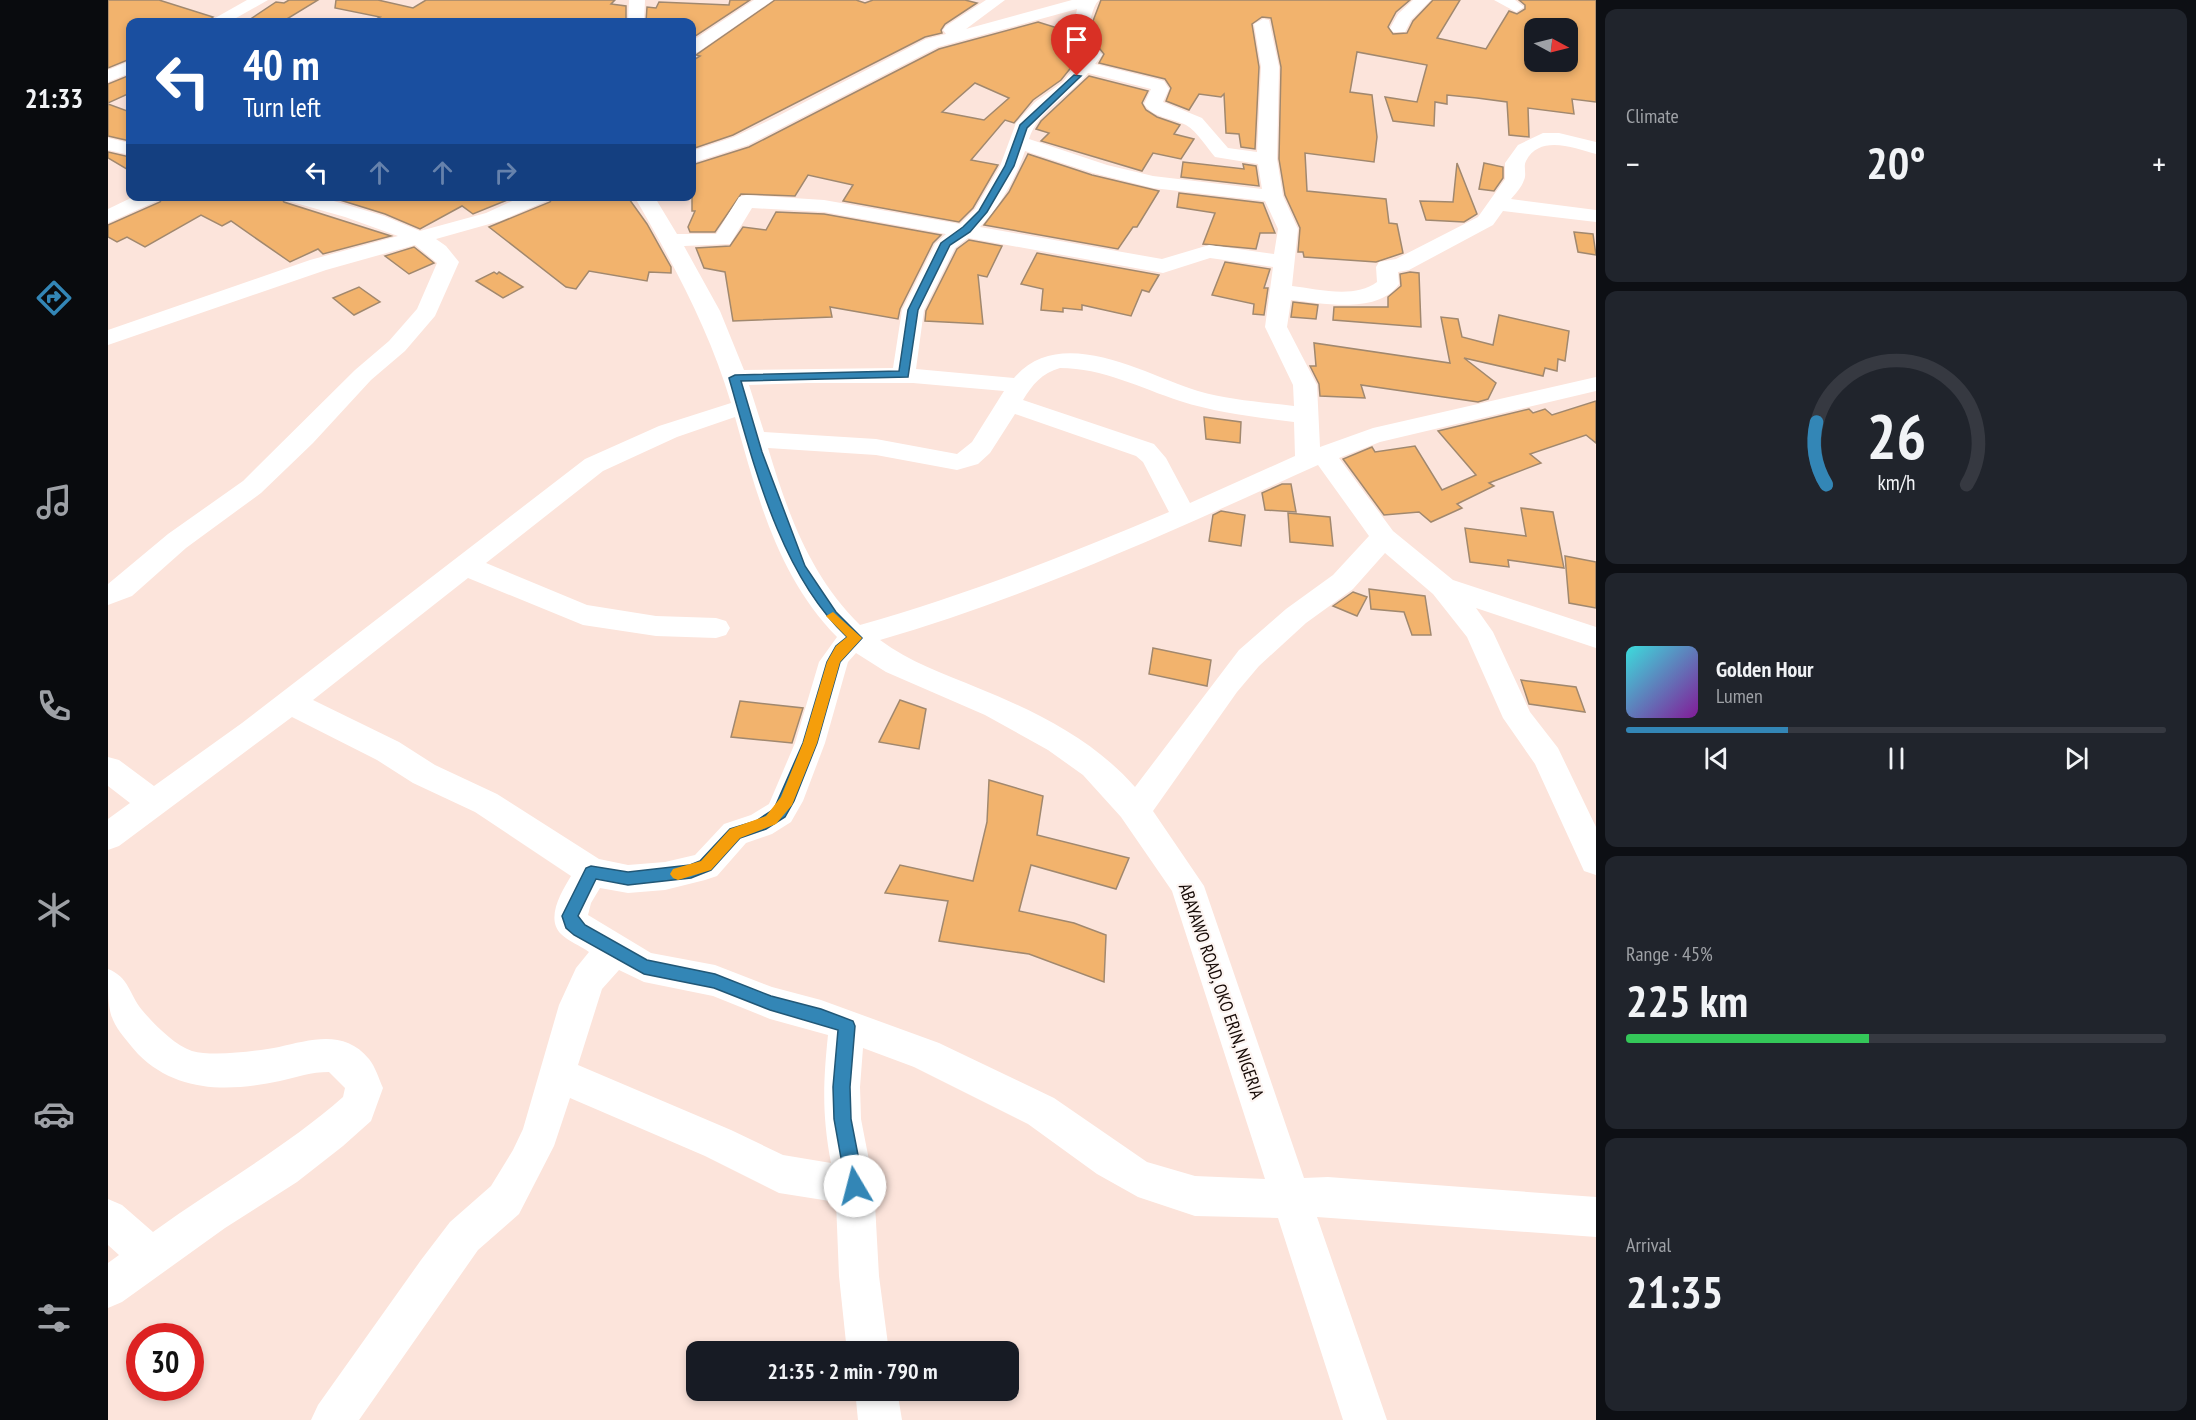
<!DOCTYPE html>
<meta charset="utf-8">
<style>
body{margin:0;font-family:"PT Sans Narrow",sans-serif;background:#20242c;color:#f1f3f6;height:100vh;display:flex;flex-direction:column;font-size:22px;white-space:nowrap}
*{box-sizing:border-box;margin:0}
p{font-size:20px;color:#9ea1a6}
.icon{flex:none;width:33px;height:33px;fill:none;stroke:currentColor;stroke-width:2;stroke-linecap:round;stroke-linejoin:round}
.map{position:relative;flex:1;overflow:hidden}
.drawer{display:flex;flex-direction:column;gap:9px;padding:9px;background:#0d0f14;width:600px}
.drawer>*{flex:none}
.guide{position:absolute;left:18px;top:18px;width:570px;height:183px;border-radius:12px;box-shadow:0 3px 9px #0003;background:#1a4fa0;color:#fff;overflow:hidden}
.needle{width:39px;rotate:97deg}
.fabs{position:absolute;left:1416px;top:18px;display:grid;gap:12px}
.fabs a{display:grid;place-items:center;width:54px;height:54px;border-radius:12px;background:#171b24;box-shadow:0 3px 9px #0003;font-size:30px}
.speed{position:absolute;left:18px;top:1323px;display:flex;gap:12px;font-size:30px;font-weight:700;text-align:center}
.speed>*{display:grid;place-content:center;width:78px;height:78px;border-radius:50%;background:#171b24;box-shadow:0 3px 9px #0003;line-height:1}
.speed .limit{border:9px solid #d22;background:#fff;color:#111}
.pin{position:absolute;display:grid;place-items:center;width:51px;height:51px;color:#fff;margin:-62px -26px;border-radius:50% 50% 50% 0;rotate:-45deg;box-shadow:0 0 6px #0007}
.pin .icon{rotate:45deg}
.me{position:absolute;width:66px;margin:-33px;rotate:352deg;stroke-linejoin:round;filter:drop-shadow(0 0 4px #0008)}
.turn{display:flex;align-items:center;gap:21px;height:126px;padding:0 18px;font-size:27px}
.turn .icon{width:78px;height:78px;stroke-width:2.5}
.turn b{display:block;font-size:42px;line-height:51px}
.lanes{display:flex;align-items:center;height:57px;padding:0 18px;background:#0003;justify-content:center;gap:30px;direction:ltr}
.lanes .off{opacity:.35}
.big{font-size:45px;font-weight:600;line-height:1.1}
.drawer .tile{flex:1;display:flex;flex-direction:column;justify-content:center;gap:9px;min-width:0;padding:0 21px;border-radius:12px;background:#20242c}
.drawer .dial{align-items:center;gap:0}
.dial svg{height:156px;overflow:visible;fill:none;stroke:#363941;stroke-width:7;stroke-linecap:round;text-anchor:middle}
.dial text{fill:#f1f3f6;stroke:none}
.song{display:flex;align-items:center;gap:18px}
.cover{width:72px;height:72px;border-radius:9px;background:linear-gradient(135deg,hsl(180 70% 55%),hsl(290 70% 35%))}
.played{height:6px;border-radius:3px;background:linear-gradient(90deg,#3386b6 30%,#363941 30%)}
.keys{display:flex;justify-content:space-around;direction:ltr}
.heat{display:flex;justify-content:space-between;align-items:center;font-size:33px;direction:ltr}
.charge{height:9px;border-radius:4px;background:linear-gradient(90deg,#34c759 45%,#363941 0)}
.trip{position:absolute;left:578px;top:1341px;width:333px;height:60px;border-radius:12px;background:#171b24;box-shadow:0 3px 9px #0003;font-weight:600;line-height:60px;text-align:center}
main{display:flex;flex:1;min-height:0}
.dock{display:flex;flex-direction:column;width:108px;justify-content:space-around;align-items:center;background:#090b0e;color:#9ea1a6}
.dock .icon{width:42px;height:42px}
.dock .current{color:#3386b6}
.dock b{font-size:27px;color:#f1f3f6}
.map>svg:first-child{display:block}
.building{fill:#f2b36d;stroke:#a1886e;stroke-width:1.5;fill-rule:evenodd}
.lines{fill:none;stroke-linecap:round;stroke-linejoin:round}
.minor{fill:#fff;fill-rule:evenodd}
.route{fill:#3386b6;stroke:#215776;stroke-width:1.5}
.slow{fill:#f59e0b}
.labels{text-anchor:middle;stroke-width:4.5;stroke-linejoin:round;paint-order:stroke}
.street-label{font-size:18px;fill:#160a06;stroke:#fdf5f2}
</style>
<main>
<nav class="dock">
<b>21:33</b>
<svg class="icon current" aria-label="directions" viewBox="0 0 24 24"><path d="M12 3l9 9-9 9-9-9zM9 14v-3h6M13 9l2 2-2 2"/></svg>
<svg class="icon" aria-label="music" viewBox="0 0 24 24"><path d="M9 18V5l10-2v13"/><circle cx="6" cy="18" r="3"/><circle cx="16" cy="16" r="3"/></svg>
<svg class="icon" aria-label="phone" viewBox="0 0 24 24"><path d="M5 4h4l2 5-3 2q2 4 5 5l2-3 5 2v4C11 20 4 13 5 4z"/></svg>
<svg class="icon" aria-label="climate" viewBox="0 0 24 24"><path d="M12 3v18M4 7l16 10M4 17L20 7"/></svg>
<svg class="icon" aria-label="car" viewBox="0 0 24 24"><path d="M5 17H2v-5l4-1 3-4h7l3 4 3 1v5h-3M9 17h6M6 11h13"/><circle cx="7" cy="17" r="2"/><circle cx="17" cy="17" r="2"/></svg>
<svg class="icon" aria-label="filters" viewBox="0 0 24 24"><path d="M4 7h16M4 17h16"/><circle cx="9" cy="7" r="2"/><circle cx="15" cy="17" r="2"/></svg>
</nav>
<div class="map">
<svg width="1488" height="1420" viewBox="0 0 1488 1420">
<rect width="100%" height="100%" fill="#fce4db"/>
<g class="building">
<polygon points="0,0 51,0 105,17 98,22 22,22 22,59 0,68"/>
<polygon points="181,0 210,0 174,22 138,22 168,2 176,3"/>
<polygon points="228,0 270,0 305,8 318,0 507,0 503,4 518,6 518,22 263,22 272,17 227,8"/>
<polygon points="622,0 642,0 586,37 584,36 584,22 538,22 539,7 548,8 551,2 621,5"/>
<polygon points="667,0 748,0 757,3 765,0 857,0 869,3 837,24 833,30 834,33 817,37 625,135 584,149 584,61 592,56 588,55"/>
<path d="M 993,0 L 1302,0 L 1288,12 L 1280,27 L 1285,34 L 1299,33 L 1305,21 L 1325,0 L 1352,0 L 1329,38 L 1378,49 L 1401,11 L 1409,14 L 1417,9 L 1417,5 L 1411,0 L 1488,0 L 1488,102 L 1464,99 L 1466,114 L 1420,108 L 1421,137 L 1401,135 L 1399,102 L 1369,98 L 1339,95 L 1339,104 L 1327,102 L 1326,126 L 1285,121 L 1277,97 L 1309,102 L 1319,65 L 1249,52 L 1242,92 L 1264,95 L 1269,137 L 1266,162 L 1197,153 L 1199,191 L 1278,199 L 1281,223 L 1289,224 L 1295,253 L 1268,262 L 1196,257 L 1195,252 L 1190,252 L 1192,228 L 1177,195 L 1171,159 L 1173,67 L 1163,18 L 1154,17 L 1144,24 L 1151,67 L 1147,149 L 1133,147 L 1131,134 L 1118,133 L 1116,94 L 1113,97 L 1091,94 L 1081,110 L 1058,101 L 1063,88 L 1057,79 L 991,63 L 996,54 L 980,34 ZM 1426,28 L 1460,28 L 1460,62 L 1426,62 Z"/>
<path d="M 930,22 L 959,31 L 956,39 L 973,55 L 953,80 L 925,100 L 906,123 L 897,120 L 863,160 L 890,165 L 865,208 L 851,222 L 735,201 L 745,185 L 700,175 L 687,196 L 633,194 L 607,232 L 582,232 L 580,227 L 587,211 L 584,211 L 584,165 L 641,147 L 831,49 ZM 867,83 L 901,98 L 876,120 L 834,112 Z"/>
<polygon points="22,75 22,93 0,103 0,84"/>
<polygon points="981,76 1040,91 1034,103 1038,110 1049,117 1072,125 1066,134 1086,139 1073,159 1045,153 1034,171 933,141 941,133 928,129 933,121"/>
<polygon points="0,104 22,112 22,141 0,136"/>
<polygon points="0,152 22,157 22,171 0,158"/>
<polygon points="920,154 984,175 1051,191 1029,227 1025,227 1010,249 876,225 901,192"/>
<polygon points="1075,162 1136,169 1135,164 1148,166 1151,186 1073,177"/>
<polygon points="1349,163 1369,214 1356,222 1318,220 1312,201 1345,202"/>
<polygon points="1376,163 1395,167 1395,178 1386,191 1371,189"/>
<polygon points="1071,193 1155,203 1167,233 1152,233 1148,249 1095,244 1107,213 1069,207"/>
<polygon points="56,196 172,196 176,202 283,236 215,254 210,249 182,262 123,221 114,226 93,215 37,247 19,237 9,242 0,237 0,225 52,202"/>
<polygon points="219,196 409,196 365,214 354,206 312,229 277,214"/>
<polygon points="446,196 519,196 539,224 563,267 563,273 541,272 539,281 481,271 468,289 458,287 381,227 442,202"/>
<polygon points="668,212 716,214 833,235 825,243 792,309 790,319 722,307 724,317 625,321 617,272 596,268 588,248 622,246 635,227 658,230"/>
<polygon points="1466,232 1485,234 1488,255 1470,252"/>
<polygon points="861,240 894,246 879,277 870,275 875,324 817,321 818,311 849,249"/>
<polygon points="306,247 326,263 301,274 277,256"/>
<polygon points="929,253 1051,275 1041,292 1034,290 1023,316 974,305 974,310 955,308 955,312 933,310 935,289 913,284"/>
<polygon points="1117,262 1162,269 1156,288 1160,288 1156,315 1145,314 1146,304 1104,295"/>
<polygon points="386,272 389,274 391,272 415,287 395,298 368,281"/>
<polygon points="1302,272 1311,273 1313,327 1225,320 1226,307 1280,307 1280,297 1293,286 1292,274"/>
<polygon points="251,287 272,302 246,315 225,298"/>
<polygon points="1185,302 1210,305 1208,319 1183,317"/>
<polygon points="1391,315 1461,331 1457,361 1450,359 1449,371 1437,368 1435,376 1356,358 1388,383 1380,399 1370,402 1253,385 1257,398 1212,396 1211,384 1202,366 1208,366 1206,343 1342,363 1333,317 1350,319 1354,337 1385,345"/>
<polygon points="1488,401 1488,443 1478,435 1422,454 1433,463 1381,483 1386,486 1349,504 1354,508 1323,522 1311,512 1276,515 1235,459 1264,447 1267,452 1307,446 1334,490 1368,475 1330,431 1421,409 1425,413 1437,409 1444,415"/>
<polygon points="1096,417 1133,422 1132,443 1098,439"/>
<polygon points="1174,484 1183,484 1188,512 1157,510 1154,493"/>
<polygon points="1413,508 1445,512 1456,568 1400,560 1401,567 1362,562 1357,528 1418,536"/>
<polygon points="1113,511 1137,515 1133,546 1101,541 1105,515"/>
<polygon points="1180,513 1222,517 1225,546 1182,542"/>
<polygon points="1457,556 1488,562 1488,608 1461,603"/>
<polygon points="1261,589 1317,596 1323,635 1304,635 1296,612 1263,609"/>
<polygon points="1245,592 1259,597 1249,616 1225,606"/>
<polygon points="1045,648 1103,660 1099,686 1041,674"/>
<polygon points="1413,680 1468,687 1477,712 1421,704"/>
<polygon points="792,700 818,709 811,749 771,742"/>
<polygon points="632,701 695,708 684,743 623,737"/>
<polygon points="881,780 935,796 929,835 1021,858 1008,889 923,865 911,911 966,923 998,935 996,982 921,954 831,941 840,901 777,893 792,865 865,881 879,822"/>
</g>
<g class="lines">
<g class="minor">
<polygon points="139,0 160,0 121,22 100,22"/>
<polygon points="521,0 537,0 536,22 520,22"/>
<polygon points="646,0 665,0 590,52 584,53 584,41"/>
<path d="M 878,0 L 897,0 L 858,29 L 964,0 L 991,0 C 983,8 983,24 977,35 L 984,40 L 994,55 L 987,64 L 1056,81 L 1061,89 L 1055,102 L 1094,118 L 1120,148 L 1149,152 L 1153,67 L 1146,24 L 1155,19 L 1161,20 L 1171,67 L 1169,159 L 1175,196 L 1190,229 L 1184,286 C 1209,289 1247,299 1269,282 L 1268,267 L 1271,262 L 1288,259 L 1370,217 L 1397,179 L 1397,163 L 1410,145 L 1435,133 L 1451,133 L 1488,142 L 1488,154 C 1466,148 1432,134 1418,161 C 1415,167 1419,174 1416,180 C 1414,187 1407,194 1403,199 L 1488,210 L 1488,222 L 1395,211 L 1385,225 L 1301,270 L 1290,272 L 1291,284 C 1270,315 1214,303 1183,300 L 1179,327 L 1209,385 L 1212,447 L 1265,428 L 1488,377 L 1488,391 L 1272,442 L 1231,458 L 1285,531 L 1345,580 L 1488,627 L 1488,648 L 1368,608 L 1385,632 L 1422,712 L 1450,748 L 1488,827 L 1488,875 L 1476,871 L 1427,764 L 1395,718 L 1359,637 L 1325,594 L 1277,553 L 1245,589 L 1198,623 L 1151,666 L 1129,692 L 1045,811 L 1096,886 L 1196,1178 L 1220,1177 L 1488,1197 L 1488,1237 L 1209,1217 L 1279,1420 L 1235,1420 L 1170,1218 L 1087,1216 L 1030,1197 L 989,1174 L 920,1124 L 806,1067 L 755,1048 L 752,1087 L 753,1119 L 766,1186 L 771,1276 L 781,1352 L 739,1352 L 731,1276 L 728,1202 L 671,1193 L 597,1156 L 462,1098 L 446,1146 L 411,1214 L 370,1250 L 251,1420 L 203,1420 L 210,1405 L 313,1260 L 342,1222 L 383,1186 L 405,1150 L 415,1129 L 451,1005 L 468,968 L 481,952 C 473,946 460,941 453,934 C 437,918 454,891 463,876 L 367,812 L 305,783 L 269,760 L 184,717 L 11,846 L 0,850 L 0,819 L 22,803 L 0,786 L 0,757 L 11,760 L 46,786 L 134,723 L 477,459 L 551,426 L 623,403 C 601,329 565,263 526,196 L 546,196 L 569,234 L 608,234 L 631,197 L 638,195 L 716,200 L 852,224 L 867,209 L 892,166 L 908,123 L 927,102 L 955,82 L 976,55 L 958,37 L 966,24 L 969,9 L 830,47 L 640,145 L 584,163 L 584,151 L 626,137 L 670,116 L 818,39 L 838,34 L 835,30 L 838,26 ZM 980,73 L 1043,89 L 1036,104 C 1045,118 1064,118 1078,125 C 1089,131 1099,148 1107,157 L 1150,164 L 1154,189 L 1045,176 L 999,165 L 921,139 C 930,110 962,96 980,73 ZM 917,151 L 985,173 L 1045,188 L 1157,201 L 1170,229 L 1166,254 L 1101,245 L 1054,259 L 872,227 C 892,206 908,178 917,151 ZM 644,208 L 716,212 L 838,234 L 827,244 L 794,310 L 785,368 L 636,370 L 612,311 L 576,246 L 622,244 ZM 860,238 L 1055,273 L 1102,258 L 1165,267 L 1157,327 L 1185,385 L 1186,406 C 1154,402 1121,400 1090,391 C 1037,375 953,323 906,378 L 808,369 L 816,310 L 847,248 ZM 952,368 C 995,368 1032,388 1072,401 C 1109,413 1148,417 1186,422 L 1187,456 L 1082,503 L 1058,458 L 1046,444 L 915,400 C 924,385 934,373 952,368 ZM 699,383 L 805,383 L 896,391 L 864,442 L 849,454 L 768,439 L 656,432 L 641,385 ZM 907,414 L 1028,456 L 1035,462 L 1061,512 C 959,555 858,595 752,625 C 702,576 680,514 660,448 L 768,455 L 849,470 L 870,464 L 882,453 ZM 627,417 C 649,496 670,577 729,637 L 711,662 L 687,743 L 661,804 L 643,815 L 616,824 L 587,855 L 557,862 L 520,865 L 491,859 L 389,794 L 327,765 L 291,742 L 205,700 L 360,578 L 475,625 L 548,636 L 608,638 L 618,635 L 622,628 L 618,621 L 608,618 L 548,616 L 479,605 L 378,563 L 495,471 L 569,437 ZM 1210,465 L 1261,536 L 1225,575 L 1178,609 L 1131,650 L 1027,787 C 986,740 927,711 870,688 C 837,674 801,662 772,640 C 924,596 1066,530 1210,465 ZM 748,653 L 778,672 L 877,715 L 940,750 L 975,775 L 1013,817 L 1064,891 L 1157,1179 L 1087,1176 L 1039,1162 L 946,1098 L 831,1043 L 713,1000 L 664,987 L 607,965 L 543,953 L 480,915 L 483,903 L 492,888 L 520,893 L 557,890 L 597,880 L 609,876 L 638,843 L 664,834 L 683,822 L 695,801 L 717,743 L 740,662 ZM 511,970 L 536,982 L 605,996 L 662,1019 L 720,1035 C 715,1084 714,1115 723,1163 L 675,1155 L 623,1130 L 470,1065 L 494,989 Z"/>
<polygon points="1305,0 1323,0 1303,20 1297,32 1285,32 1282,28 1290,14"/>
<polygon points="1386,0 1407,0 1416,7 1408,12"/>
<polygon points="22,61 22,73 0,82 0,70"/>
<polygon points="0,138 22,143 22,155 0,150"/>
<polygon points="27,196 54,196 51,200 0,223 0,209"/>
<polygon points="174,196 209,196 276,216 312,231 378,213 415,196 444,196 441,200 392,221 328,239 338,246 351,262 327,316 297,351 263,380 205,443 153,493 78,548 24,596 0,605 0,584 60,534 135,481 247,370 281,341 309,309 329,263 307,245 218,270 0,345 0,330 202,260 290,236 237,217 177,200"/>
<path d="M 0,969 C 21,977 21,994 34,1010 C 46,1024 66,1045 84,1051 C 106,1057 149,1051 171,1047 C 203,1040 236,1029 261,1059 C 267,1066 271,1079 275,1088 L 263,1121 L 235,1146 L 189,1182 L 117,1228 L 14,1302 L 0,1308 L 0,1263 L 11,1255 L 0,1245 L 0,1199 L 14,1205 L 45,1232 C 108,1186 176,1149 235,1097 L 237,1088 L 221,1072 C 203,1072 189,1077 172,1081 C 121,1092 69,1093 30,1054 C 0,1019 0,1018 0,969 Z"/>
<polygon points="747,1390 789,1390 794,1420 750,1420"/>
</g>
</g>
<path class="route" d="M 966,75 L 973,76 L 919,128 L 906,166 L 879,212 L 862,232 L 842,245 L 810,310 L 800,377 L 633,381 L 654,452 L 697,566 L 728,612 L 754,638 L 732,662 L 709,743 L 686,801 L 677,817 L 658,829 L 632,838 L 603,870 L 583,878 L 520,885 L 488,879 L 470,916 L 477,925 L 539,960 L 607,974 L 663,996 L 713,1009 L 745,1021 L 747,1026 L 742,1087 L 743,1119 L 756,1186 L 753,1192 L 747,1195 L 741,1192 L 738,1186 L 726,1119 L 725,1087 L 730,1030 L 662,1010 L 606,988 L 536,974 L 466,935 L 458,928 L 454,916 L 478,868 L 483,866 L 520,872 L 582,865 L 592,861 L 622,829 L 648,821 L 666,809 L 695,743 L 719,662 L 728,646 L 739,637 C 672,574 646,465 621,378 L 627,375 L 791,371 L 800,310 L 833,243 L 855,227 L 871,211 L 897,166 L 912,125 Z"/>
<polygon class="slow" points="725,612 754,638 732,662 709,743 684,805 668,824 632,838 603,870 570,880 565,878 562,874 565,869 593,861 622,829 658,816 673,797 695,743 719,662 728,646 739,637 718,616"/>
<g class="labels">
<g class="street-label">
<text transform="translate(1113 991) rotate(71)" y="6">ABAYAWO ROAD, OKO ERIN, NIGERIA</text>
</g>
</g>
</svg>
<div class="fabs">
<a><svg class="needle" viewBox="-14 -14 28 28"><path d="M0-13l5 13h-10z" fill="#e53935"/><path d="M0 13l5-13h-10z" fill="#9ea1a6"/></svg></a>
</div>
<div class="speed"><div class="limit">30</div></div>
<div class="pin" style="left:969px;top:76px;background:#d93025"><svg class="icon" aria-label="arrive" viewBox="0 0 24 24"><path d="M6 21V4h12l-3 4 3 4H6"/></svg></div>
<svg class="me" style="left:747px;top:1186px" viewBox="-20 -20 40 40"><circle r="19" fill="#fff"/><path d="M0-13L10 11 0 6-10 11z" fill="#3386b6"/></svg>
<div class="trip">21:35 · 2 min · 790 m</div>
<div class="guide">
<div class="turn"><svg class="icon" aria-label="left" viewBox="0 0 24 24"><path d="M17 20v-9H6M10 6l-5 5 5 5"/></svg><div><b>40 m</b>Turn left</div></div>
<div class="lanes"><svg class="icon" aria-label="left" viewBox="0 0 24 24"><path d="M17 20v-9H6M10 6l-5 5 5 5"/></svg><svg class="icon off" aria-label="ahead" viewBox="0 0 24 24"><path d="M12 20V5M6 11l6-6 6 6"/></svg><svg class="icon off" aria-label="ahead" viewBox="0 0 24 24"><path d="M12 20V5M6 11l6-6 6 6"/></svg><svg class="icon off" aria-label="right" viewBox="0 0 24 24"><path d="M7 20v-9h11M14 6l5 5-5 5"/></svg></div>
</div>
</div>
<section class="drawer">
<div class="tile"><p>Climate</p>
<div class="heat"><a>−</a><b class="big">20°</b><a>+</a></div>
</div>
<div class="tile dial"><svg viewBox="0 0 100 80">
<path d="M14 69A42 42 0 1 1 86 69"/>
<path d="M14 69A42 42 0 0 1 9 37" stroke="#3386b6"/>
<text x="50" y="56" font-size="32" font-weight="700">26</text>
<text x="50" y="72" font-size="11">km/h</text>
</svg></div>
<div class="tile">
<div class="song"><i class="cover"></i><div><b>Golden Hour</b><p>Lumen</p></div></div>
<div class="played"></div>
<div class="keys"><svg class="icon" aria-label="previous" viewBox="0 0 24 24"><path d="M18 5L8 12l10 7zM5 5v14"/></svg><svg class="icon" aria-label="pause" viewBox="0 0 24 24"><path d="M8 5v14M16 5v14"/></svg><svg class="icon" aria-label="next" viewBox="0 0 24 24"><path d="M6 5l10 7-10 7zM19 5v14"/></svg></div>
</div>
<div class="tile"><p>Range · 45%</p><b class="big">225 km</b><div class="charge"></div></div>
<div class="tile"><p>Arrival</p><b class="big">21:35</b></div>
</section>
</main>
